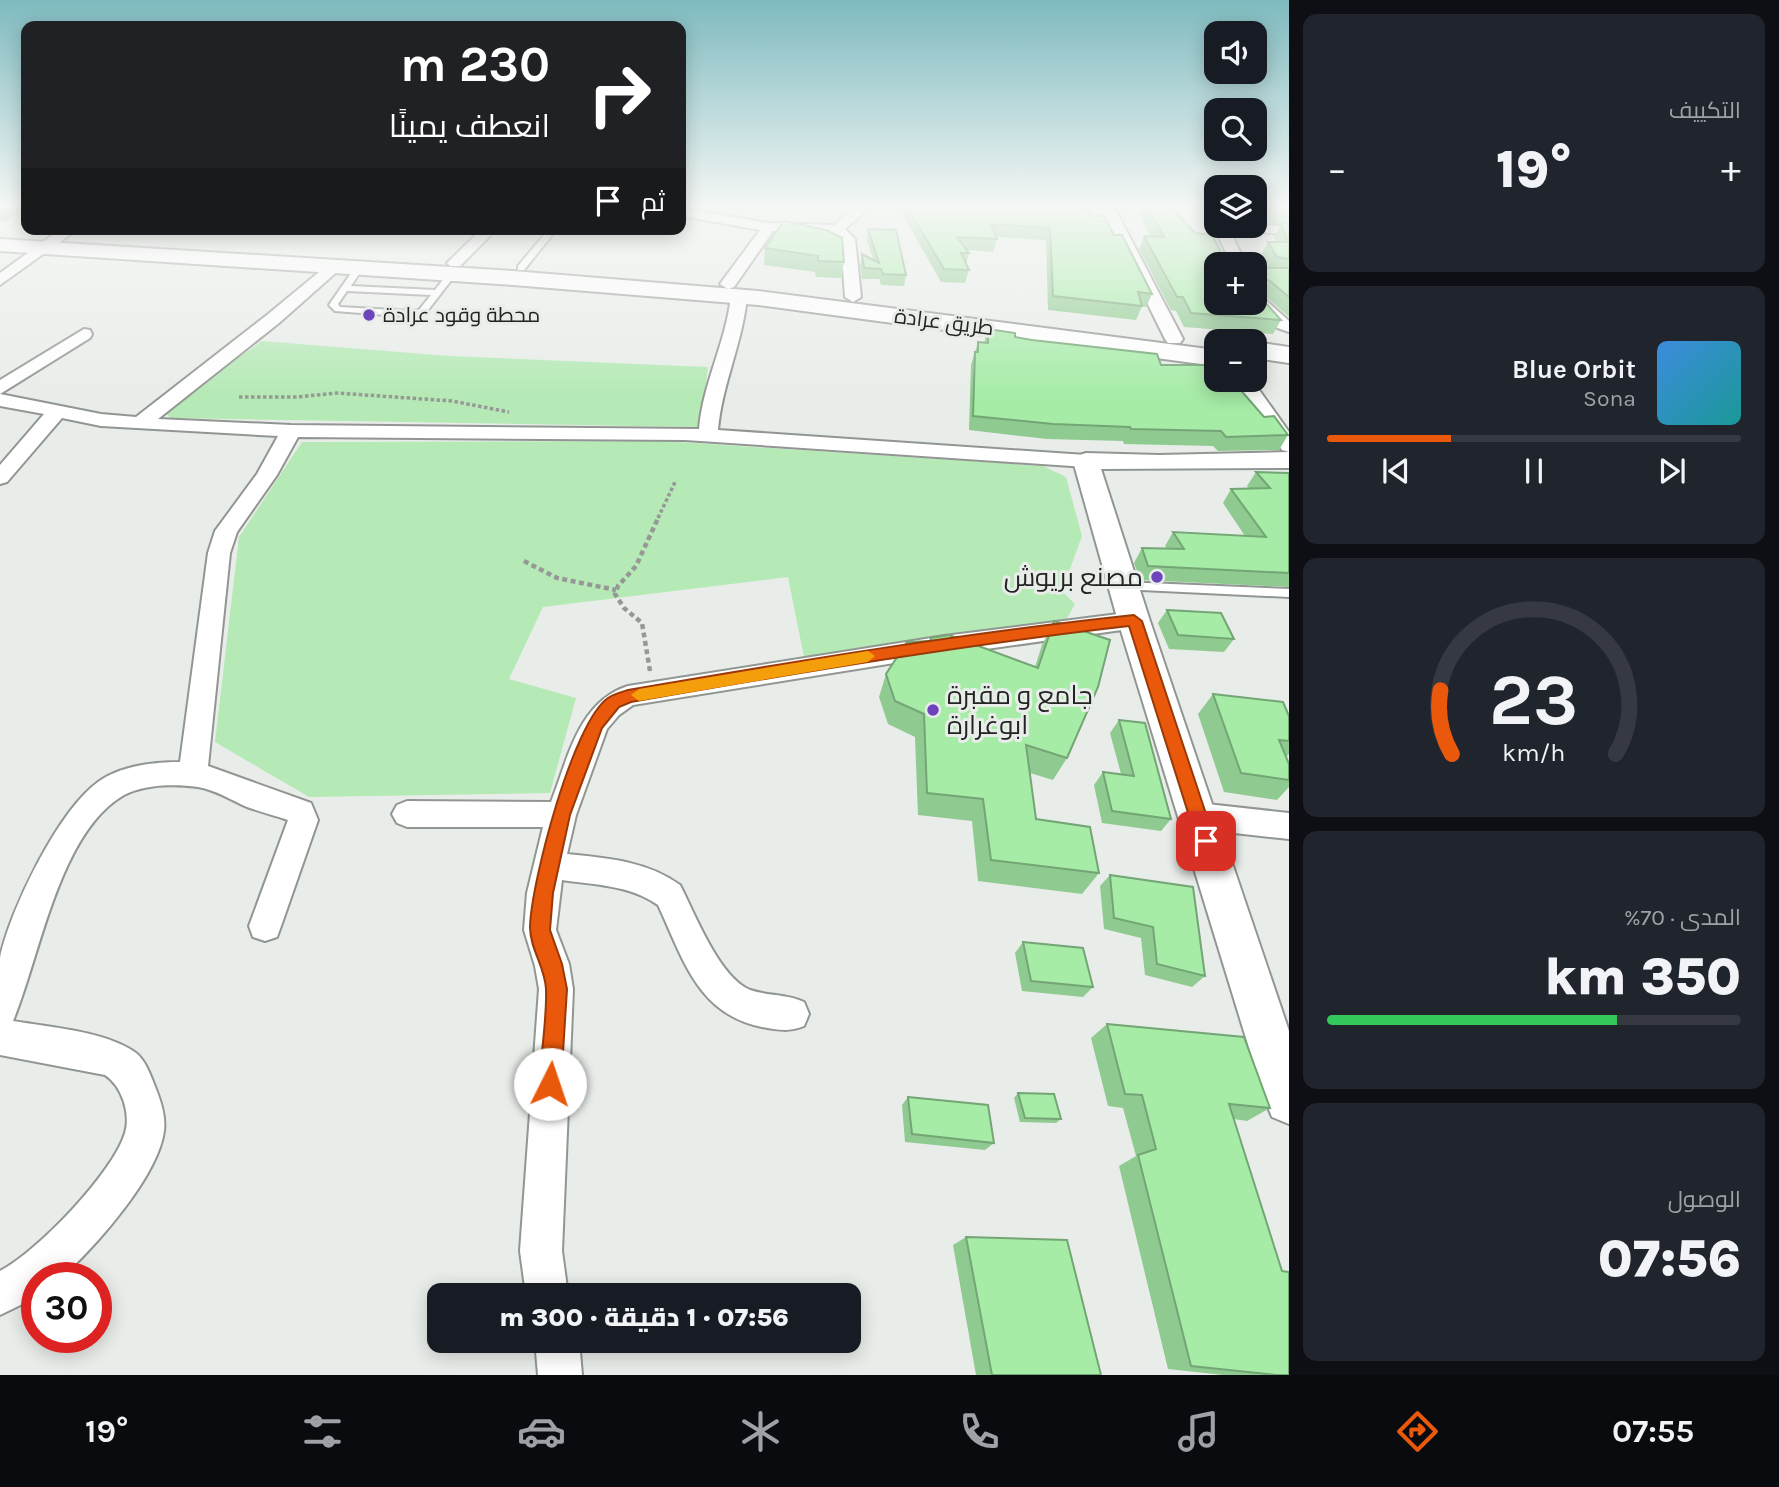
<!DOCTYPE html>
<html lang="ar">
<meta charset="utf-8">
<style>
body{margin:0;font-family:Karla,Cairo,sans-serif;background:#20242c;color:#f1f3f6;direction:rtl;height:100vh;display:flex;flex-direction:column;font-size:26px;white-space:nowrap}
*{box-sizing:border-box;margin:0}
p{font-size:23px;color:#9ea1a6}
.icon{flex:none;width:38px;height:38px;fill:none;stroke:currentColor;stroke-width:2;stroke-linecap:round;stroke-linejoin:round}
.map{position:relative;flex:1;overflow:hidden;direction:ltr}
.side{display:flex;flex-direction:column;gap:14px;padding:14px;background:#0d0f14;width:490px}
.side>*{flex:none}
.hud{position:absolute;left:21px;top:21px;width:665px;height:214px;border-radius:14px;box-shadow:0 4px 18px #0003;direction:rtl;background:#202124;color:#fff;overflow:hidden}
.fabs{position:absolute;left:1204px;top:21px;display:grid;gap:14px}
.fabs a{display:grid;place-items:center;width:63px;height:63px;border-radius:14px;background:#171b24;box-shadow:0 4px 18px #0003;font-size:35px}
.speed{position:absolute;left:21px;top:1262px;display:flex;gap:14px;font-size:35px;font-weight:700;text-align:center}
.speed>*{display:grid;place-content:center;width:91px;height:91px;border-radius:50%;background:#171b24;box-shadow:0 4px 18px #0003;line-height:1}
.speed .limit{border:10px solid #d22;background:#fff;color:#111}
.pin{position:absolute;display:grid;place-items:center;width:60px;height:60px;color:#fff;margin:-30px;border-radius:14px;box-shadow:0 4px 10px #0006}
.me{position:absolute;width:77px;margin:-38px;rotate:4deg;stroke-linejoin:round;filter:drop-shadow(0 0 5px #0008)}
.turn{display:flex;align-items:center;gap:24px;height:147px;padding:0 21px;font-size:32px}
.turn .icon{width:91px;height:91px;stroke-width:2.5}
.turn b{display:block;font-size:49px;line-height:60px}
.then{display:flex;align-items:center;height:66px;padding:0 21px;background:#0003;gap:14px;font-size:26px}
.big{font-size:52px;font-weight:800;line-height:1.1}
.side .widget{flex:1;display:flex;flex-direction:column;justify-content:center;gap:10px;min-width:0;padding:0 24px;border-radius:14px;background:#20242c}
.side .dial{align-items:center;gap:0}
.dial svg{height:182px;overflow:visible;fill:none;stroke:#363941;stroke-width:7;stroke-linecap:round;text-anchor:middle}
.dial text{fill:#f1f3f6;stroke:none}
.song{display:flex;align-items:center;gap:21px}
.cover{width:84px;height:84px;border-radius:10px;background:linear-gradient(135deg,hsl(210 70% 55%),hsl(180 70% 35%))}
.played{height:7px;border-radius:4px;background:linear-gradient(90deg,#ea580c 30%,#363941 30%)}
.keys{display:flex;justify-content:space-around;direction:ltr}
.heat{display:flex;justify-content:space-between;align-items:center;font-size:38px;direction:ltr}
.charge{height:10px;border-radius:5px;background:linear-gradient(90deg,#34c759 70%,#363941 0)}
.trip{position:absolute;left:427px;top:1283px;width:434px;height:70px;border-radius:14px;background:#171b24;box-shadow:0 4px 18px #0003;font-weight:800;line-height:70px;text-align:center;direction:rtl}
.menu{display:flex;height:112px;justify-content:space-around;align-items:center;background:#090b0e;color:#9ea1a6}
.menu .icon{width:49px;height:49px}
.menu .on{color:#ea580c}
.menu b{font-size:32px;color:#f1f3f6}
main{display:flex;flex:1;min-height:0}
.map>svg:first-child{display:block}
.green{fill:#b5e9b5}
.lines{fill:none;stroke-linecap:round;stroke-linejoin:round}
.service-casing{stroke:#929692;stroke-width:4}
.minor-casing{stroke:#929692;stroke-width:4}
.tertiary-casing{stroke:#929692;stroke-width:4}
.primary-casing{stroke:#929692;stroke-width:4}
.path-far1{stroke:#959895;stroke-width:3.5;stroke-dasharray:3.5 2.5;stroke-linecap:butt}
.path{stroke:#959895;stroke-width:4.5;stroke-dasharray:5 3.5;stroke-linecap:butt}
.service{fill:#fff;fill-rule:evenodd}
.minor{fill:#fff;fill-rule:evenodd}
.tertiary{fill:#fff;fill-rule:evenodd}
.primary{fill:#fff;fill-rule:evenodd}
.wall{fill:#8fcb90}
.shaded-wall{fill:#74a575}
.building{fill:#a6eca7;stroke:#74a575;stroke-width:2}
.route{fill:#ea580c;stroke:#983908;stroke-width:2}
.slow{fill:#f59e0b}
.poi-dot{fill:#6d44bc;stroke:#e9ede9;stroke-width:2.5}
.labels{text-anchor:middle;stroke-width:6;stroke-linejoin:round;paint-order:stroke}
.far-poi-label{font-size:21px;fill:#222422;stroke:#e9ede9;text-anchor:start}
.far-street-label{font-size:21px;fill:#222422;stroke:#e9ede9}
.poi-label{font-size:26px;fill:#222422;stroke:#e9ede9;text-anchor:end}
</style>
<main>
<section class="side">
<div class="widget"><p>التكييف</p>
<div class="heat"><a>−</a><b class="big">19°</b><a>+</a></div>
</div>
<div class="widget">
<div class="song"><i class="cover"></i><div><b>Blue Orbit</b><p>Sona</p></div></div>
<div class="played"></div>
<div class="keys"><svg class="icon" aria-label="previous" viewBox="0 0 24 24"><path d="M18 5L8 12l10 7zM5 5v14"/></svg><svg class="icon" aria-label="pause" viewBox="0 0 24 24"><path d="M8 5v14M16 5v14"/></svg><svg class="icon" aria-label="next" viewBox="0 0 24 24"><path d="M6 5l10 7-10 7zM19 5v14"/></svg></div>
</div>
<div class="widget dial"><svg viewBox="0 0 100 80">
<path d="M14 69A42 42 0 1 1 86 69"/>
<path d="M14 69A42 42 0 0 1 9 41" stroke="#ea580c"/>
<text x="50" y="56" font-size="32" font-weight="700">23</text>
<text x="50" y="72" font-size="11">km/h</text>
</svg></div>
<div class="widget"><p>المدى · 70%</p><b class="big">350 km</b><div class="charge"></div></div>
<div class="widget"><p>الوصول</p><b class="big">07:56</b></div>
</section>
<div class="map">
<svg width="1289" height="1375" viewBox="0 0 1289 1375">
<rect width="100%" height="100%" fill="#e9ede9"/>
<g class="green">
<polygon points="262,341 449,356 708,367 701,427 170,418 164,410"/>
<polygon points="663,441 1043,466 1066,477 1082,536 1062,591 1075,604 1066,620 804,657 788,577 543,607 509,679 576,698 550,793 309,797 215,742 239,537 302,442"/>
</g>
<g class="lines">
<defs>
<g id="service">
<polygon points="549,229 557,229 524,270 518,270 518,266"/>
<path d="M 356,266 L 363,268 L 351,286 L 435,290 L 449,272 L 456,274 L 425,314 L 412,317 L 335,311 L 329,305 ZM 347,291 L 431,295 L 419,310 L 412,311 L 340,307 L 338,304 Z"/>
<polygon points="1124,582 1289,589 1289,597 1120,589 1118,586"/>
</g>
<g id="minor">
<polygon points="858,205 873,205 845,229 855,239 861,297 853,302 845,297 841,240 833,233 773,231 734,287 728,289 720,284 760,230 681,216 681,208 769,223 834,225"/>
<polygon points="1099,205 1113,205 1183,339 1180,343 1168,343 1165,339"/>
<polygon points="1216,223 1216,226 1255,224 1289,227 1289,235 1229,229 1246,264 1231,264 1214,226"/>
<polygon points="61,229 78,229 0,285 0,273"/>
<polygon points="482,229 497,229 460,266 450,266 447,263 450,260"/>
<path d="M 335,261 L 343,266 L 340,269 L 279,323 L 158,419 L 291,425 L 699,429 C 703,383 726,342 731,296 L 739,291 L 747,296 C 743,342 722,384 718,430 L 1086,455 L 1093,457 L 1096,461 L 1093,465 L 1086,467 L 685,440 L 298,437 L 277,475 L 237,532 L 230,553 L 208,766 L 311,803 L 318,820 L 281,926 L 277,937 L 265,941 L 253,937 L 249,926 L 288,820 C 274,815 261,812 247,807 C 231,800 216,790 198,787 C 175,784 145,784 124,795 C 59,832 40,957 13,1021 C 48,1027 106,1031 136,1053 C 145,1060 150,1074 154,1084 C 160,1099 166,1115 164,1131 C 158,1177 95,1247 61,1278 L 37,1278 L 37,1297 L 0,1315 L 0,1271 C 37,1252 113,1173 125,1133 C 131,1114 122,1086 105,1075 L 0,1055 C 0,1029 0,982 0,958 C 10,910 58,811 98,782 C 120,766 153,762 180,762 L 208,553 L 215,531 L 257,474 L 278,436 L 101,426 L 62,418 L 7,482 L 0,484 L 0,465 L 44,414 L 0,406 L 0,394 L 101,414 L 136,417 L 267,315 L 330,263 Z"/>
<polygon points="1255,294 1261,296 1289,321 1289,332 1272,326 1250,303 1255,303"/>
<polygon points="84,329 90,330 92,334 90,338 0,394 0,380"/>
<polygon points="1234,380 1252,380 1289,432 1289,452 1282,450"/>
<path d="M 1134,612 L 1143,615 L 1146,621 L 1143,627 L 944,655 L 633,705 L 619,715 L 607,729 L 576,815 L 567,854 C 607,858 647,861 680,885 C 695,914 719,977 750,990 C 768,996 787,994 804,1002 L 809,1014 L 804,1026 C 790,1032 777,1030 762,1027 C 697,1014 683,958 658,905 C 630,885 595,885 562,880 L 556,930 L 569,964 L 573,989 L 562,1251 L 568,1295 L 526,1295 L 520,1251 L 539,989 L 535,966 L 524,930 L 527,893 L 543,827 L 407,827 L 397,823 L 392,814 L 397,805 L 407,801 L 551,802 C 568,759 578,702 628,686 L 944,636 Z"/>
<polygon points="1198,803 1289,813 1289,839 1198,829 1188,825 1183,816 1188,807"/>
<polygon points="535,1340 579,1340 582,1375 538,1375"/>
</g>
<polygon id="tertiary" points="1289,452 1289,468 1101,469 1150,621 1289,1031 1289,1124 1272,1117 1265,1100 1118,621 1073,461 1077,456 1086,453 1159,455"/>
<g id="primary">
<polygon points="0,239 513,271 758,291 1216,350 1216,366 758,305 513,285 0,251"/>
<polygon points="1255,342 1289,347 1289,363 1255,358"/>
</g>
</defs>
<use href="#service" class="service-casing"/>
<use href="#minor" class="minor-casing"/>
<use href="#tertiary" class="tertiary-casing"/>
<use href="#primary" class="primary-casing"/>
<g class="path-far1">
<polyline points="239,397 297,397 337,393 452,401 509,412"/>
<polyline points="658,518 676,480"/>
</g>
<g class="path">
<polyline points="524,561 557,578 616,590"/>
<polyline points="650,671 642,623 624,608 615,594 618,586 636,566 659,516"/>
</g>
<use href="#service" class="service"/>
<use href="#minor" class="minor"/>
<use href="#tertiary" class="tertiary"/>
<use href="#primary" class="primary"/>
</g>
<g class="wall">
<polygon points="0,205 26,205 26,216 13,216 3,222 0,222"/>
<polygon points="905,205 1086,205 1091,216 1114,235 1152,294 1146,307 1142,306 1136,320 1048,310 1046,240 997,237 997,239 993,252 967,250 969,253 966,264 969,270 965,283 941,282 903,215"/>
<polygon points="1136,205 1171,205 1216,303 1255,268 1268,268 1261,255 1268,242 1276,242 1274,236 1281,224 1269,223 1262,205 1289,205 1289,317 1263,294 1256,292 1281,320 1273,334 1184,327 1176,311 1171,310 1139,249 1144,236 1151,237 1138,213"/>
<polygon points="784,221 844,262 841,278 816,277 815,272 764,265 765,248"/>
<polygon points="868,229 906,275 904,286 881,285 879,279 862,279 860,265 862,254 873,259 867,240"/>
<polygon points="988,329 1015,337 1161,365 1264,417 1288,435 1279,450 1218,451 1213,446 1124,444 1123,441 1047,439 969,430 971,365 978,342 984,343"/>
<polygon points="1256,472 1289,473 1289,587 1140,580 1134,563 1142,548 1167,549 1165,546 1173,532 1245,536 1223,503 1231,489 1249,489 1247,486"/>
<polygon points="1167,610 1234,639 1224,652 1169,649 1158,623"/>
<polygon points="1054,621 1067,758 1053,780 1030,773 1036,819 1099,873 1082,894 978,881 972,821 918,815 915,737 888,724 879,697 886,674 1035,667 1042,645"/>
<polygon points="1213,694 1289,716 1289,754 1286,757 1289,764 1289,787 1277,800 1224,792 1198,714"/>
<polygon points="1119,720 1171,819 1161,831 1102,823 1094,785 1103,772 1121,774 1110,733"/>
<polygon points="1110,875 1205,976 1192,987 1145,975 1141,938 1104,929 1100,886"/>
<polygon points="1023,942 1093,987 1083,997 1022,991 1015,953"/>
<polygon points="1107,1024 1270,1108 1247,1121 1234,1119 1289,1375 1223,1375 1168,1369 1119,1166 1136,1156 1123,1108 1108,1106 1091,1038"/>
<polygon points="1018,1093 1061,1119 1056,1123 1020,1122 1014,1098"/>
<polygon points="908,1097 994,1143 985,1150 905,1142 902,1105"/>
<polygon points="966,1237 1101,1375 976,1375 953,1245"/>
</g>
<polygon class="shaded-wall" points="1,205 7,205 13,216 3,222 0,216 0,206"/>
<g class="building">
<polygon points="906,205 1086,205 1091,216 1104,216 1114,235 1122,235 1152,294 1138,292 1142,306 1053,296 1050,228 991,224 997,239 957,237 969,253 961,253 969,270 944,269"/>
<polygon points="1146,205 1171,205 1172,208 1195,233 1212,235 1227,264 1216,264 1216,303 1255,303 1255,268 1289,268 1289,297 1270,281 1263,278 1255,291 1281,320 1191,313 1183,297 1177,297 1144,236 1164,237"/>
<polygon points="1273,205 1289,205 1289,211 1275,210"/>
<polygon points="784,221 826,230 842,238 844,262 818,261 818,256 765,248"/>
<polygon points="1281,223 1289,224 1289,259 1277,257 1268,242 1288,242"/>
<polygon points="868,229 896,230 906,275 883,274 881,269 864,268 862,254 879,263"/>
<polygon points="988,329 1015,333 1015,337 1032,340 1157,354 1161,365 1216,365 1216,380 1232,380 1264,417 1274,416 1288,435 1226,437 1221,431 1131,429 1130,427 1053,424 973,416 975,352 978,352 978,342 988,343"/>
<polygon points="1256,472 1289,473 1289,573 1148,566 1142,548 1184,549 1173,532 1266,537 1231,489 1270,488"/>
<polygon points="1167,610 1221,613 1234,639 1178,635"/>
<polygon points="1054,621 1110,640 1098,687 1067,758 1026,745 1036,819 1090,827 1099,873 991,860 983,799 927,793 924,714 895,701 886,674 907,642 930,641 931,638 949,635 1038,668"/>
<polygon points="1213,694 1283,702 1289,716 1289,741 1279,740 1289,764 1289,780 1241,773"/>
<polygon points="1119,720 1145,723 1171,819 1112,811 1103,772 1134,776"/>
<polygon points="1110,875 1193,887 1205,976 1157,964 1153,927 1114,918"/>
<polygon points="1023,942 1083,948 1093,987 1031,981"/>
<polygon points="1107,1024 1244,1037 1270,1108 1229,1104 1282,1271 1289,1272 1289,1375 1276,1375 1191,1366 1138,1155 1156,1149 1142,1095 1125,1094"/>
<polygon points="1018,1093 1054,1094 1061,1119 1025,1118"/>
<polygon points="908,1097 988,1105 994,1143 912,1134"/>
<polygon points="966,1237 1067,1240 1101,1375 992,1375"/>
</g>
<linearGradient id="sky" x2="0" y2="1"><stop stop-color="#7ebabf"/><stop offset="0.52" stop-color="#f5f7f5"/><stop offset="1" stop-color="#f5f7f5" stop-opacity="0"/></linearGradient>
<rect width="1289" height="397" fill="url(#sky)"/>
<path class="route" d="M 1134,615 L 1142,621 L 1215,841 L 1213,847 L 1206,849 L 1200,847 L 1197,841 L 1129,626 C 962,645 796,673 631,702 L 619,707 L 602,728 L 570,815 L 553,893 L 550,930 L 562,964 L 567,989 L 561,1084 L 558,1092 L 550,1096 L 542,1092 L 539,1084 C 541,1053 547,1020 546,989 C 545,967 530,949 530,927 C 531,883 573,722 608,698 C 614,694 622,692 628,690 C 796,661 964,633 1134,615 Z"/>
<polygon class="slow" points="868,651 875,656 868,662 639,701 631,695 639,689"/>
<g class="poi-dot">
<circle cx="369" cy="315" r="7"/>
<circle cx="1157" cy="577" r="7"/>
<circle cx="933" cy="710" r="7"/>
</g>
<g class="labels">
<g class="far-poi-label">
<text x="383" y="322">محطة وقود عرادة</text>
</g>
<g class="far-street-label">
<text transform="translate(944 322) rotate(7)" y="7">طريق عرادة</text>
</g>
<g class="poi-label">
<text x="1143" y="586">مصنع بريوش</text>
<text x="947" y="704" text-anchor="start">جامع و مقبرة<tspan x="947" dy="30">ابوغرارة</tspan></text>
</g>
</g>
</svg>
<div class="fabs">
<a><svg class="icon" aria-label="sound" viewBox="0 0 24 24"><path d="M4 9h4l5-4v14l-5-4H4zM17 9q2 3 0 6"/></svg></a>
<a><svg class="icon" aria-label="search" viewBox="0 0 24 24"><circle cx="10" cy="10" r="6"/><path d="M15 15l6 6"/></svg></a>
<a><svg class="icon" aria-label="layers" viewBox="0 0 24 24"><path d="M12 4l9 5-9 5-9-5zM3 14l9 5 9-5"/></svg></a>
<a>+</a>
<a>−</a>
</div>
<div class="speed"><div class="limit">30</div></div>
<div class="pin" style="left:1206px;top:841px;background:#d93025"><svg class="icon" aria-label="arrive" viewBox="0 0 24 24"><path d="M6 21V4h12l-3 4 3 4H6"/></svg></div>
<svg class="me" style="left:550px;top:1084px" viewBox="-20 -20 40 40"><circle r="19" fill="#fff"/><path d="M0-13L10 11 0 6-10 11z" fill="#ea580c"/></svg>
<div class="trip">07:56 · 1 دقيقة · 300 m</div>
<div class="hud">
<div class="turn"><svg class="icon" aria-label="right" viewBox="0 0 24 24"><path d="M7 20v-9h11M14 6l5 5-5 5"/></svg><div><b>230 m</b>انعطف يمينًا</div></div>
<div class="then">ثم<svg class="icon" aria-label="arrive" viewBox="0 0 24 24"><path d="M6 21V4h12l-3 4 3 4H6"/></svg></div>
</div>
</div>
</main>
<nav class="menu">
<b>07:55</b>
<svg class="icon on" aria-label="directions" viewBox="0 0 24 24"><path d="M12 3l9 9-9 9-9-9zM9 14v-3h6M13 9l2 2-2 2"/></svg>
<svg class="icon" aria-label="music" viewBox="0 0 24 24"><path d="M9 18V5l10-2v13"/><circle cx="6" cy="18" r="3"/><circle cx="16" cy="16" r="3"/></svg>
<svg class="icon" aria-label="phone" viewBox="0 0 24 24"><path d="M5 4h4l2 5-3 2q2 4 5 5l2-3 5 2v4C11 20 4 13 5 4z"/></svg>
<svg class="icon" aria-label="climate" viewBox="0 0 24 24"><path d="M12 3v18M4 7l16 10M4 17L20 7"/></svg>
<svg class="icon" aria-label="car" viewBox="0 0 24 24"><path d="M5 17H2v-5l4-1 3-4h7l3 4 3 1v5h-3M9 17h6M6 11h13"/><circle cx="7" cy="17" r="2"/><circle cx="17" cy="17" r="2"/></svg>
<svg class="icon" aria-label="filters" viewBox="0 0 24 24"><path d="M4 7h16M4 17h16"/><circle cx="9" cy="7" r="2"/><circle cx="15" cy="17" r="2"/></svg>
<b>19°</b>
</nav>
